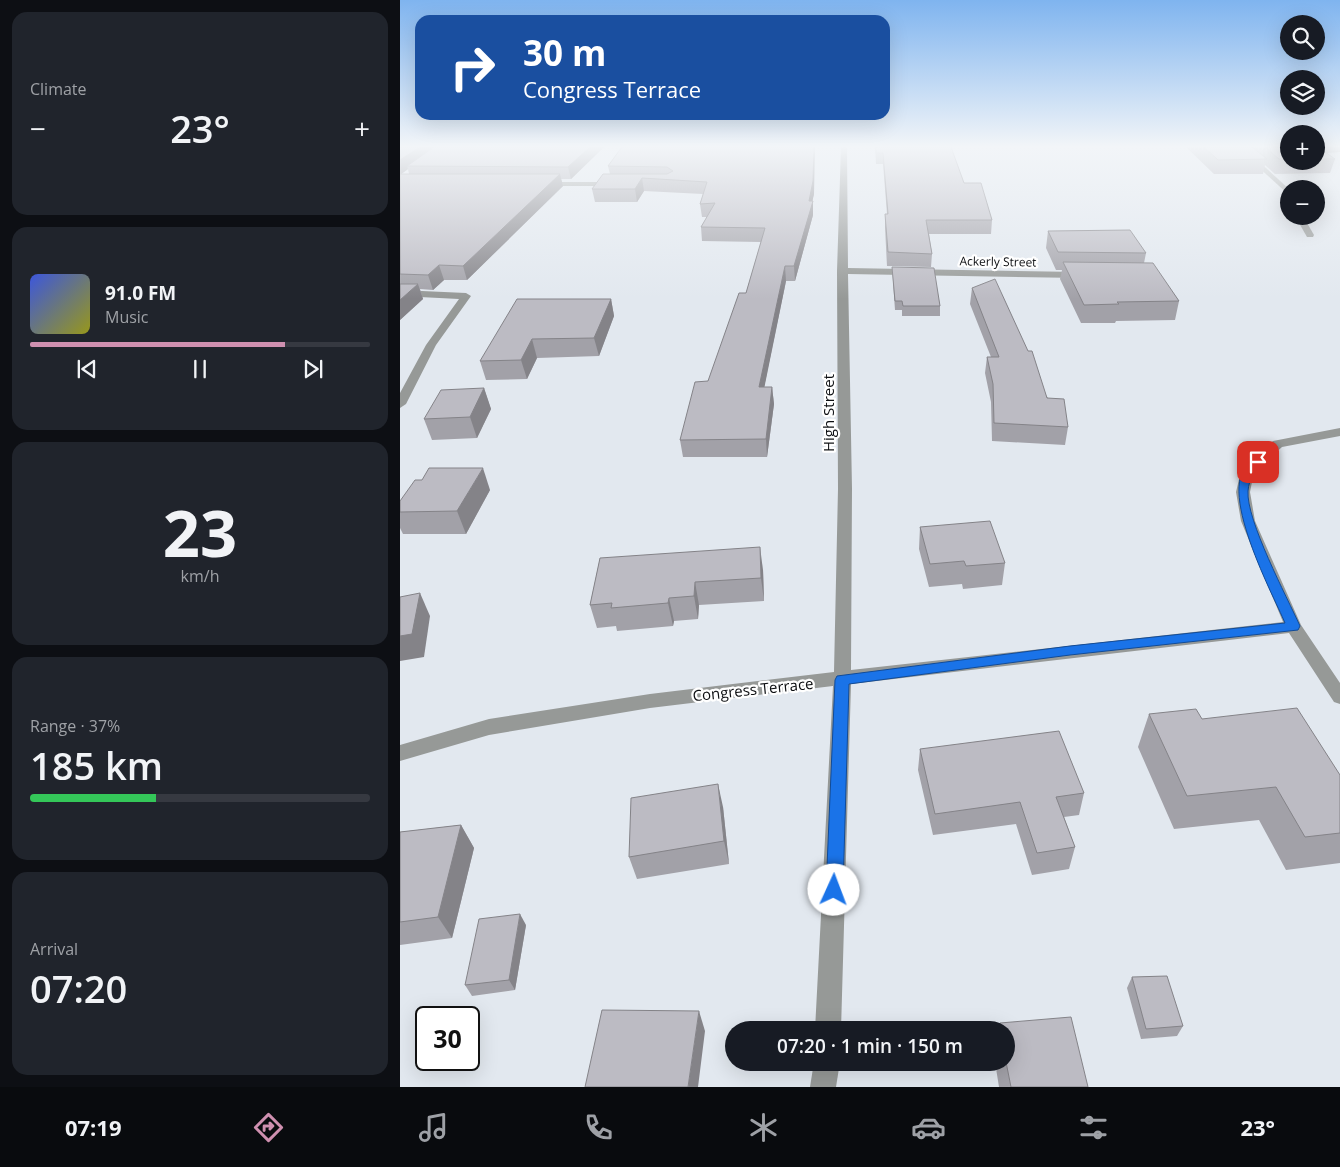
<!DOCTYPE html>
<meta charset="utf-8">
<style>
body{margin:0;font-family:"Open Sans",sans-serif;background:#20242c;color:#f1f3f6;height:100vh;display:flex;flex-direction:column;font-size:19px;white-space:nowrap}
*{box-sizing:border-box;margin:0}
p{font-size:16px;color:#9ea1a6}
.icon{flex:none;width:28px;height:28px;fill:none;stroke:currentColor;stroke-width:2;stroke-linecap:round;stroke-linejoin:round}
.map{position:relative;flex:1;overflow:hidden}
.details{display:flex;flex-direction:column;gap:12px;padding:12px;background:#0d0f14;width:400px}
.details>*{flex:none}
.top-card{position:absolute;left:15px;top:15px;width:475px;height:105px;border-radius:15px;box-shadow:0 5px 20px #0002;background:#1a4fa0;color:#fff;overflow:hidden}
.buttons{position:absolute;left:880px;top:15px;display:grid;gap:10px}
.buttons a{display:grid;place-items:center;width:45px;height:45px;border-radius:50%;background:#171b24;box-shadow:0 5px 20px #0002;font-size:25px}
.speed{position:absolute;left:15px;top:1006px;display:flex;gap:10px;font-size:25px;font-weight:700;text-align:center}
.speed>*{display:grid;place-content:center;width:65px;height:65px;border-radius:50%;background:#171b24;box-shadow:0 5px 20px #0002;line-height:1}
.speed .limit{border:2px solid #111;border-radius:8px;background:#fff;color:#111}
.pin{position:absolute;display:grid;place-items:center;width:42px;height:42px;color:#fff;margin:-21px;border-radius:10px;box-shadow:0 2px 8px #0006}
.me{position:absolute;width:55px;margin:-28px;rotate:2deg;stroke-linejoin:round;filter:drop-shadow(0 0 4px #0008)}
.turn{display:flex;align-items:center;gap:18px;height:105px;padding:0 25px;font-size:22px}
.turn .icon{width:65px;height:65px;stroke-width:2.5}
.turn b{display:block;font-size:35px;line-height:42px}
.big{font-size:38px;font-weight:600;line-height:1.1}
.details .tile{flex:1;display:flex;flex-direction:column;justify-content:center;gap:8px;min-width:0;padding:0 18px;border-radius:15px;background:#20242c}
.details .dial{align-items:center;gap:0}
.dial b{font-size:65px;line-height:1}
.song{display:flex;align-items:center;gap:15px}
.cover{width:60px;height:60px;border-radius:8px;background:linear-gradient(135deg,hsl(230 70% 55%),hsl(60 70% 35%))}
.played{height:5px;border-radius:2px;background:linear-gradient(90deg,#cf90b0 75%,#363941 75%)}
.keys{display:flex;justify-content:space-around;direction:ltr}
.heat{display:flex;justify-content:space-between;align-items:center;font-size:28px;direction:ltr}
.charge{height:8px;border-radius:4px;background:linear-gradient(90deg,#34c759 37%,#363941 0)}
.trip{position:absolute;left:325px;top:1021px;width:290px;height:50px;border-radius:25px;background:#171b24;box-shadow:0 5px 20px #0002;font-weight:600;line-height:50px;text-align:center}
.menu{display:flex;height:80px;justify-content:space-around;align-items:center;background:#090b0e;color:#9ea1a6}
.menu .icon{width:35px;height:35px}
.menu .on{color:#cf90b0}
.menu b{font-size:22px;color:#f1f3f6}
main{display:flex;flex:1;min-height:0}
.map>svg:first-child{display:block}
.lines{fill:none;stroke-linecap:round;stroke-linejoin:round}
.street{fill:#969997;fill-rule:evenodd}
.wall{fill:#a2a1a8;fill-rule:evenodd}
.shaded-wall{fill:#848388}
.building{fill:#bcbbc3;stroke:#848388}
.route{fill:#1a73e8;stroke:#114b97}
.labels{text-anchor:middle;stroke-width:4.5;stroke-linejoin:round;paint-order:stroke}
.far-street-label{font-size:12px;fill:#0d0f12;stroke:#fff}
.street-label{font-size:15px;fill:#0d0f12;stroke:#fff}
</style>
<main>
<section class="details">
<div class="tile"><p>Climate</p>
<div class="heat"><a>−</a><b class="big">23°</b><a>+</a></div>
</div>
<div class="tile">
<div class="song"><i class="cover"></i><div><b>91.0 FM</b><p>Music</p></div></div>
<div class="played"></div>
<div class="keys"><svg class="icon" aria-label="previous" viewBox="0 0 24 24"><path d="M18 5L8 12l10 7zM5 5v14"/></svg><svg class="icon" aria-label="pause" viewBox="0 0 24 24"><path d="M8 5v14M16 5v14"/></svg><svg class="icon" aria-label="next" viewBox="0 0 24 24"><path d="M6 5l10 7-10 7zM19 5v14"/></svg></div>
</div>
<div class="tile dial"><b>23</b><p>km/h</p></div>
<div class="tile"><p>Range · 37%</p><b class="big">185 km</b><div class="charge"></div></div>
<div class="tile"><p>Arrival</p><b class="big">07:20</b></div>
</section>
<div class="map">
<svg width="940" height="1087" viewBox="0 0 940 1087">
<rect width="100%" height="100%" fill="#e2e8ef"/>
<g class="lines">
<g class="street">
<polygon points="441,147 447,147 448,268 680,272 685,275 680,278 448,274 452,489 451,670 883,622 841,521 836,492 841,471 873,441 940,428 940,436 882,447 854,472 850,492 855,521 901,625 940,683 940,704 934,702 889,633 451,684 441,1030 415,1030 433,686 250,708 89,735 0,761 0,745 89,719 250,694 434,672 438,489 437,271"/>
<polygon points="836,147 843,147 889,189 889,195"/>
<polygon points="140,182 217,182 221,184 217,186 143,186 139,184"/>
<polygon points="895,216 903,216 914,235 913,237 907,237"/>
<polygon points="0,290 66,293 71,296 36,345 6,404 0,408 0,393 26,345 59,299 0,296"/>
<polygon points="414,1062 440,1062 436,1087 410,1087"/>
</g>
</g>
<g class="wall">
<path d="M 0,147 L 204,147 L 171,179 L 161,179 L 163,186 L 67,280 L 44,280 L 33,290 L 20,289 L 23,299 L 0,320 ZM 8,169 L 9,174 L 1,174 Z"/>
<polygon points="222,147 414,194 412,201 413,215 395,281 386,281 364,387 372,387 374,404 367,457 283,457 280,440 308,381 346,293 361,242 302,241 301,227 307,217 302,217 300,204 303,194 244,191 237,202 195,202 192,189 210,174 208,166"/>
<polygon points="475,147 564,183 592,220 591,234 529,234 532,254 531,267 487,266 485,228 485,214 487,214 483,164 476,164"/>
<polygon points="786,147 889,147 889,161 916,161 916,147 935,159 930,173 875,174 865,165 863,174 814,174"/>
<polygon points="648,231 746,253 744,263 779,301 775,320 716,321 715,323 681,323 660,279 662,270 656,270 646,248"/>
<polygon points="492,267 540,306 540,316 502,316 502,310 495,310"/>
<polygon points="572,288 668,427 665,445 592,441 591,402 585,373 587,357 591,357 570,304"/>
<polygon points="211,299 214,316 199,356 137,358 127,379 86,380 80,361"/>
<polygon points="84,388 91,409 77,438 32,440 24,419"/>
<polygon points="90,490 66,534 3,534 0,528 0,501"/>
<polygon points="520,527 605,563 602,585 563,589 562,584 529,587 519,549"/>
<polygon points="200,558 363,570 364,601 299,605 298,619 274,621 273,626 217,631 216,626 197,628 190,605"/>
<polygon points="749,714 802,719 940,775 940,863 886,870 859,820 774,829 738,747"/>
<polygon points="520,749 684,793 679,815 664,817 675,847 669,869 632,875 616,824 533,835 518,770"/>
<polygon points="323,807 329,864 237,879 229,857"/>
<polygon points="61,825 74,848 52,938 0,945 0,832"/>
<polygon points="126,925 115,990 72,996 65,985"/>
<polygon points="732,977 783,1026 777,1036 741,1039 727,988"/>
<polygon points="600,1023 688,1087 599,1087 595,1062 606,1062 606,1030 598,1030"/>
</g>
<g class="shaded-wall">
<polygon points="20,147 39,147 7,166 8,169 0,175 0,160"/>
<polygon points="190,147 204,147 171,179 168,167"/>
<polygon points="414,147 415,147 414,194 411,208 413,201 413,215 395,281 394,266 409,201"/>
<polygon points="916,147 940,147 940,152 916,154"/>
<polygon points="160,174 163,186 67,280 63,266"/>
<polygon points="242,178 244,191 237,202 235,189"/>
<polygon points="39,265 44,280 33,290 28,275"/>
<polygon points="385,266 386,281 361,404 359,387"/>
<polygon points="18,284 23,299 0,320 0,300"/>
<polygon points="211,299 214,316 199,356 194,338"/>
<polygon points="132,339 137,358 127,379 121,360"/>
<polygon points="372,387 374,404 367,457 366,439"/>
<polygon points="84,388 91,409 77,438 70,417"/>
<polygon points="83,468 90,490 66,534 57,511"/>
<polygon points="360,547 363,570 364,601 361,578"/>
<polygon points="295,582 299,605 298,619 294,596"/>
<polygon points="20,593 30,616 24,657 0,661 0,636"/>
<polygon points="269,598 274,621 273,626 268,603"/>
<polygon points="318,784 323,807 329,864 324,841"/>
<polygon points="61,825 74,848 52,938 38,917"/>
<polygon points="120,914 126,925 115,990 109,980"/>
<polygon points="299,1011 305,1031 298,1087 288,1087"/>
</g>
<g class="building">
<polygon points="0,147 20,147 0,160"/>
<polygon points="34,147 190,147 168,167 7,166"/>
<polygon points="222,147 414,147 413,181 409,201 413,201 394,266 385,266 359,387 372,387 366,439 280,440 295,382 308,381 339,293 346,293 365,228 301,227 315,203 300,204 307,182 242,178 235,189 192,189 203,174 267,174 273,171 267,167 208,166"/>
<polygon points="476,147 551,147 564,183 581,183 592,220 526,220 532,254 488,252 485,214 488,214 483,153 476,153"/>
<polygon points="804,147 852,147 867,159 818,160"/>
<polygon points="865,147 889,147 889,159 879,159"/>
<polygon points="916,147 918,147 935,159 916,159"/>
<polygon points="0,174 160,174 63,266 39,265 28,275 0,274"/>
<polygon points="730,230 746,253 658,252 648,231"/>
<polygon points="663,262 753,263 779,301 717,302 719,304 684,305"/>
<polygon points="492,267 534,268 540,306 503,306 502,301 495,301"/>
<polygon points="595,279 628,351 632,351 647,398 664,399 668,427 594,423 593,384 587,357 599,357 572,288"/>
<polygon points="0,284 18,284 0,300"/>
<polygon points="117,299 211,299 194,338 132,339 121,360 80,361"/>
<polygon points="84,388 70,417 24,419 41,390"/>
<polygon points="29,468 83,468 57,511 0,512 0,501 15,480 22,480"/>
<polygon points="590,521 605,563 566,566 564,561 530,564 520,527"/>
<polygon points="360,547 361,578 295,582 294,596 269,598 268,603 211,608 212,603 190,605 200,558"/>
<polygon points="20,593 12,634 0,636 0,597"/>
<polygon points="897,708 940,775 940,833 905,837 876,787 787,796 749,714 796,709 802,719"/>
<polygon points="659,731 684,793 656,797 675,847 637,853 620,802 535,814 520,749"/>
<polygon points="318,784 324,841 229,857 231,798"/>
<polygon points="61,825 38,917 0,922 0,832"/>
<polygon points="120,914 109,980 65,985 79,919"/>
<polygon points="767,976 783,1026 746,1029 732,977"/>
<polygon points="202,1010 299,1011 288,1087 185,1087"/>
<polygon points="671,1017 688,1087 611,1087 606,1062 606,1030 601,1030 600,1023"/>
</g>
<linearGradient id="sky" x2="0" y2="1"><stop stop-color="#7fb4ef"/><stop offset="0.49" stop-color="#f2f5f8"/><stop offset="1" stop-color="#f2f5f8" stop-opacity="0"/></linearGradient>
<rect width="940" height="299" fill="url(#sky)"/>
<path class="route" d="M 858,459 L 863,462 C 855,471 849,478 848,491 C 846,520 887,597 900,626 L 898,630 L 670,655 L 449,684 L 443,890 L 440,896 L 434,898 L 428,896 L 426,890 L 435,680 L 437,676 L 670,646 L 885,623 C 873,594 807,473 858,459 Z"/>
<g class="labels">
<g class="far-street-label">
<text transform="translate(598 262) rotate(1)" y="4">Ackerly Street</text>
</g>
<g class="street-label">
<text transform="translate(429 413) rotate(-90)" y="5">High Street</text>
<text transform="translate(353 690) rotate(-6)" y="5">Congress Terrace</text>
</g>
</g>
</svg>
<div class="buttons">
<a><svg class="icon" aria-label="search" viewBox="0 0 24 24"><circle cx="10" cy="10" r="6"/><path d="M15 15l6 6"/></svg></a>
<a><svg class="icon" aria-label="layers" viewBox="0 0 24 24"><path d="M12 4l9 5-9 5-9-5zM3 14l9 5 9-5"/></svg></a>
<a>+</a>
<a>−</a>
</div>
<div class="speed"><div class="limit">30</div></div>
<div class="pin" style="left:858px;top:462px;background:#d93025"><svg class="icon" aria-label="arrive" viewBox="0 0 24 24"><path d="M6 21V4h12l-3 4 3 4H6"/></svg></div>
<svg class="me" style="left:434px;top:890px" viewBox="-20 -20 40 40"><circle r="19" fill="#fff"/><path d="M0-13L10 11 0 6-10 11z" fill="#1a73e8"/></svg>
<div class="trip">07:20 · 1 min · 150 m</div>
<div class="top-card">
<div class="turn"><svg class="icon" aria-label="right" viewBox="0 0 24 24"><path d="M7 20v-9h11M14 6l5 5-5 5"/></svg><div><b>30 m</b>Congress Terrace</div></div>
</div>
</div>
</main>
<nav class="menu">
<b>07:19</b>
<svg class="icon on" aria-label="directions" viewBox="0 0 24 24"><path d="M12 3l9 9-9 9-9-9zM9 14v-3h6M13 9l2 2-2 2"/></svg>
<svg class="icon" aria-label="music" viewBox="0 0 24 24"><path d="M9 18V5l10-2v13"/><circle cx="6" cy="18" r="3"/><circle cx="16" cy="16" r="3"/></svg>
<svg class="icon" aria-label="phone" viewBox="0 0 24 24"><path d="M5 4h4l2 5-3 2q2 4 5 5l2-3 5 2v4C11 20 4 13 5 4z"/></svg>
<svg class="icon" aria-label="climate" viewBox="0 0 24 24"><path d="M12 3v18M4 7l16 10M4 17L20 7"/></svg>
<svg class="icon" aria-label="car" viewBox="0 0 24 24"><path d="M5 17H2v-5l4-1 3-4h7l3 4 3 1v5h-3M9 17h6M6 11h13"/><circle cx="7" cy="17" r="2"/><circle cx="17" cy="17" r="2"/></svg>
<svg class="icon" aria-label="filters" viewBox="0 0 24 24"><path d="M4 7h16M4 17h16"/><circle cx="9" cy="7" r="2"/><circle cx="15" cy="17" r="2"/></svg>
<b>23°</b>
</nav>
